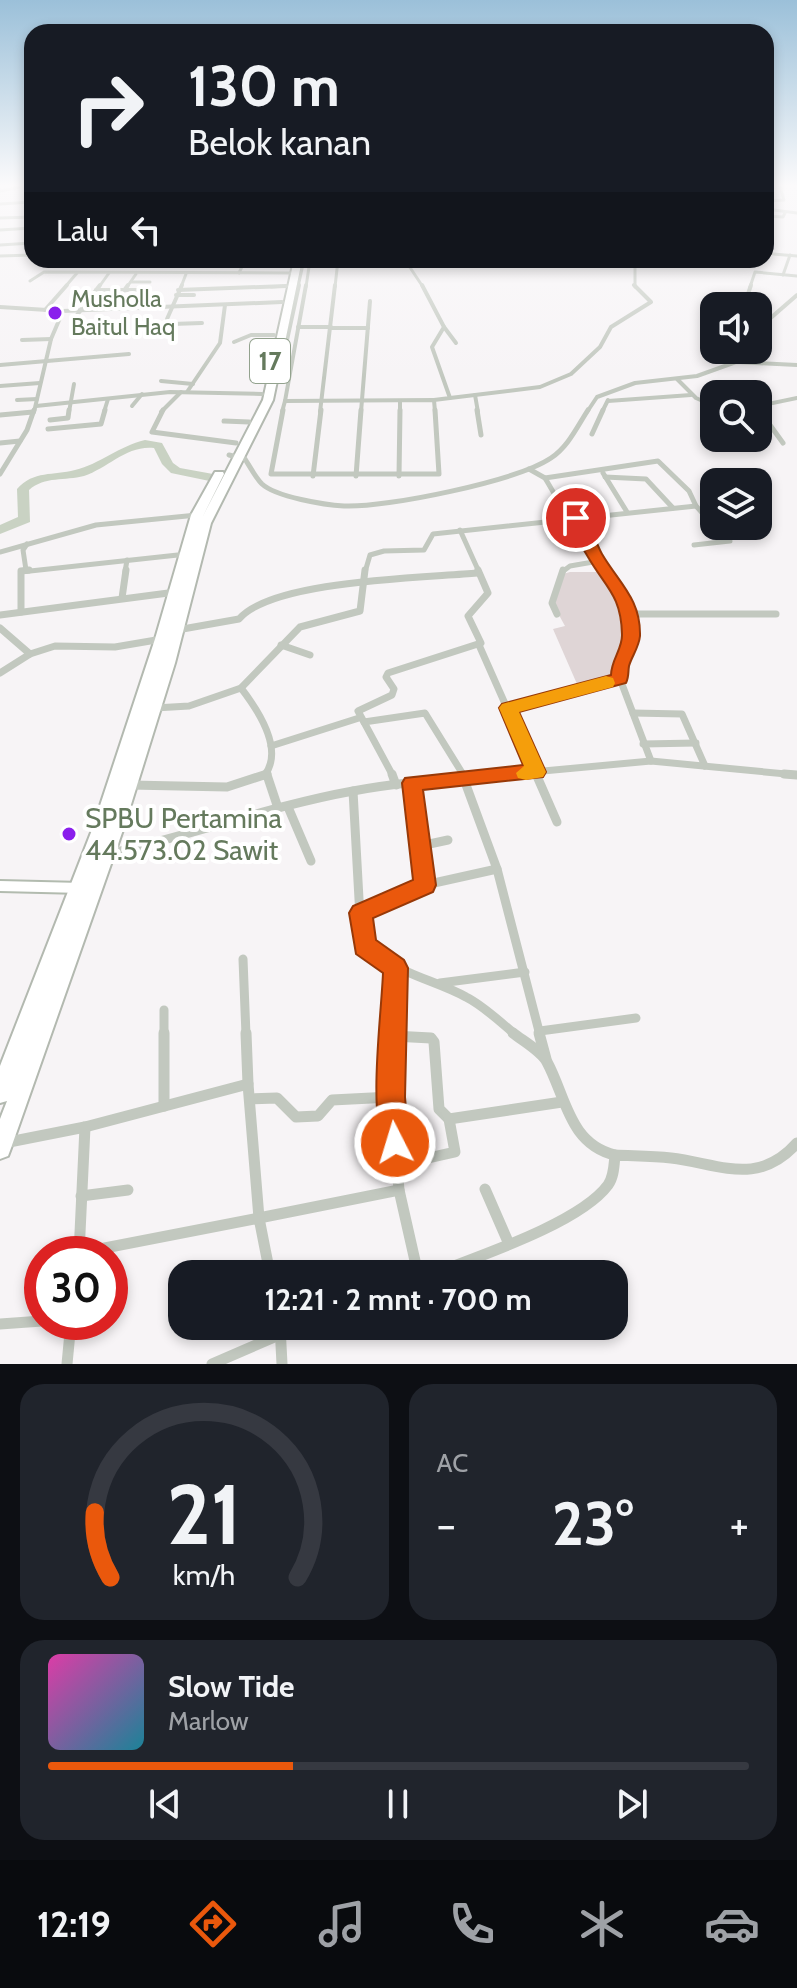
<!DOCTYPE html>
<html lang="id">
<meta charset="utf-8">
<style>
body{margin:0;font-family:Cabin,sans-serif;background:#20242c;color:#f1f3f6;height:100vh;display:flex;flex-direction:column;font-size:30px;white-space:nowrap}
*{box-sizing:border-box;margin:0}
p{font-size:26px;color:#9ea1a6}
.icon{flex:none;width:44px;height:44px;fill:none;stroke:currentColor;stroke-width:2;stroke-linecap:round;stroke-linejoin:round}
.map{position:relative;height:1364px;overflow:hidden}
.sheet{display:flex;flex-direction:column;gap:20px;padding:20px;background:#0d0f14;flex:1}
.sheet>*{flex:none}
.hud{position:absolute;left:24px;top:24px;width:750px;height:244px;border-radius:24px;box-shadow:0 4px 12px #0003;background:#171b24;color:#f1f3f6;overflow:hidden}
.buttons{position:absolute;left:700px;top:292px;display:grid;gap:16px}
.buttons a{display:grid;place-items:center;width:72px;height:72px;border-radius:16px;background:#171b24;box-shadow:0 4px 12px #0003;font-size:40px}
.speed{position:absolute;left:24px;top:1236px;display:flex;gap:16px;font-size:40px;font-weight:700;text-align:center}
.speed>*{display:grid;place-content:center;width:104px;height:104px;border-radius:50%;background:#171b24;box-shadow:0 4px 12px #0003;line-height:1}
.speed .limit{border:12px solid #d22;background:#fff;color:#111}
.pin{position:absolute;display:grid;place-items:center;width:68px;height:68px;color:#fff;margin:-34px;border:4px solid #fff;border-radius:50%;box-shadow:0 2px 8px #0007}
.me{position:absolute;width:88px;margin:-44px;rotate:355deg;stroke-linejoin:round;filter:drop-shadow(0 0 6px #0008)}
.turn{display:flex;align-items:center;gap:28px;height:168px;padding:0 32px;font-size:36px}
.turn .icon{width:104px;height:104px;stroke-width:2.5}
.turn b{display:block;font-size:56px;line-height:68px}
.then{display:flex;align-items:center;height:76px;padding:0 32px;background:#0003;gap:16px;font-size:30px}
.big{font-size:60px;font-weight:700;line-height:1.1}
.sheet .widget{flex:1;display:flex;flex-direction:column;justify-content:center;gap:12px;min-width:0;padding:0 28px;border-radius:24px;background:#20242c}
.sheet .dial{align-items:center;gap:0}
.dial svg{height:208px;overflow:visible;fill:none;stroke:#363941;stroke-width:7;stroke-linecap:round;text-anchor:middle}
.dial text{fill:#f1f3f6;stroke:none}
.song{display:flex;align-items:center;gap:24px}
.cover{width:96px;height:96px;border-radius:12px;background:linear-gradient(135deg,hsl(320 70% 55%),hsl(190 70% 35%))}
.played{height:8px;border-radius:4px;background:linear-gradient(90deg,#ea580c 35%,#363941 35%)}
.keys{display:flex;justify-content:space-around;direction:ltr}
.heat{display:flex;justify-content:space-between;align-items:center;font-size:44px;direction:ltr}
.sheet .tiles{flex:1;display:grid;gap:20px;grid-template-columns:1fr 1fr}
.widget:last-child{grid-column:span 2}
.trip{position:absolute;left:168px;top:1260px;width:460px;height:80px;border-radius:24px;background:#171b24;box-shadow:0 4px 12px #0003;font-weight:700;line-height:80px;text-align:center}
.menu{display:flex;height:128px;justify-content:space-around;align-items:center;background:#090b0e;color:#9ea1a6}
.menu .icon{width:56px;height:56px}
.menu .current{color:#ea580c}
.menu b{font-size:36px;color:#f1f3f6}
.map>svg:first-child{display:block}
.green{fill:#dfd5d6}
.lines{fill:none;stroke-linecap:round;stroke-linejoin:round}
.river{fill:#c9d2c3;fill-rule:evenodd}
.secondary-casing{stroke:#b2bbaf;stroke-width:4}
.highway-casing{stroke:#b3b9b0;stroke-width:4}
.street-far5{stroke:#c2c8bf;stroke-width:3}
.street-far4{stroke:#c2c8bf;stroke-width:4}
.street-far3{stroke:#c2c8bf;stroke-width:5}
.street-far2{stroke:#c2c8bf;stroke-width:7}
.street-far1{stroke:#c2c8bf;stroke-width:9}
.street{stroke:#c2c8bf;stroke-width:11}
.secondary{fill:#fff;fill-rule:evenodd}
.highway{fill:#fff;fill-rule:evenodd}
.route{fill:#ea580c;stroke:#983908;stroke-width:2}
.slow{fill:#f59e0b}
.poi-dot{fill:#8a1fec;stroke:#fff;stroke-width:3}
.labels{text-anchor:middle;stroke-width:8;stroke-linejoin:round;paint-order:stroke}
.far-poi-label{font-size:24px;fill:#657a5d;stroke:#fff;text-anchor:start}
.shield{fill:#fff;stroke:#93a28e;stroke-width:2}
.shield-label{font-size:26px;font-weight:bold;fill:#657a5d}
.poi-label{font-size:28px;fill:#657a5d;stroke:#fff;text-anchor:start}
</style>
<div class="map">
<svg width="797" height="1364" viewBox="0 0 797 1364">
<rect width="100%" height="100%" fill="#f7f4f6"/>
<polygon class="green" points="570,572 604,572 621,594 629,628 618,679 577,684 553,629 565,626 554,606 563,574"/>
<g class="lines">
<path class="river" d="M 145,440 L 162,443 L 173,463 L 180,468 L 224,476 L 230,480 L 224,484 L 171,473 L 162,464 L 154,448 C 127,445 108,468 84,476 C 65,481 45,476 29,490 L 30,522 L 0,534 L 0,525 L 18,517 L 17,489 C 34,470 53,476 75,470 C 100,464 119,446 145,440 Z"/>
<defs>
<polygon id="secondary" points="0,881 82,883 86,884 88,888 86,892 82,893 0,891"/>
<polygon id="highway" points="294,260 302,260 273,400 211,523 175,663 124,827 11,1148 8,1156 0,1159 0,1119 7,1101 0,1103 0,1066 92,830 155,639 191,515 215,472 223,472 224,474 202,518 263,400"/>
</defs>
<use href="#secondary" class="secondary-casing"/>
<use href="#highway" class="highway-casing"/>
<g class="street-far5">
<polyline points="0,191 20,187"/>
<polyline points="766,201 784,200 780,187"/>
<polyline points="0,204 32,202"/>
<polyline points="766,209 797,213"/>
<polyline points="766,216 783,217 785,213"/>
<polyline points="0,218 32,217"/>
<polyline points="0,230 32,228"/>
<polyline points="0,245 32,243"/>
<polyline points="773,254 797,256"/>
<polyline points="0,256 32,255"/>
<polyline points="405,260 423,287"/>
<polyline points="659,260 659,266 678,266 678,260"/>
<polyline points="310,263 338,262"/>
<polyline points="80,264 203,266"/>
<polyline points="239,273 245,260"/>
<polyline points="783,275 790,255"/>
<polyline points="30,281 44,272 295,273"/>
<polyline points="131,282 150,282"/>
<polyline points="65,287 77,273"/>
<polyline points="99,287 109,273"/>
<polyline points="127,287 136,274"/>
<polyline points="181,287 186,274"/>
<polyline points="271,287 286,286"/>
<polyline points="298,287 304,260"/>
<polyline points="306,287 310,260"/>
<polyline points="335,287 338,260"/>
<polyline points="635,287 635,260"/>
<polyline points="750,287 755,272 797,276"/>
</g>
<g class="street-far4">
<polyline points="422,285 444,327 432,347 450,398 434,400"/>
<polyline points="96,290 144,290"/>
<polyline points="178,290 286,286"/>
<polyline points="748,294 751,285"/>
<polyline points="176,295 194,295"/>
<polyline points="118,299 140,299"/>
<polyline points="0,307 63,311 282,302"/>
<polyline points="111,309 128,285"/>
<polyline points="45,310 67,285"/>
<polyline points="74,319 100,285"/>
<polyline points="167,319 182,285"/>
<polyline points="172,324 202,323"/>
<polyline points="298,327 331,327"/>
<polyline points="444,327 456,343"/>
<polyline points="331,328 368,328"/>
<polyline points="758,329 797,295"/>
<polyline points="22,340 51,339"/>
<polyline points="234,342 251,335 274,335"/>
<polyline points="736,362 744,350"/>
<polyline points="0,365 129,354"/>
<polyline points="677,379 696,398 714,406"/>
<polyline points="161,381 193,384"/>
<polyline points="0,386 40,383"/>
<polyline points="271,387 278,381 299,285"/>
<polyline points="187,392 220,343 225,305"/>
<polyline points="475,395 478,412"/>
<polyline points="450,398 540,387 571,374 600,347 611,327 651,302 634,285"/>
<polyline points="17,400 37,399"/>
<polyline points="285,401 306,285"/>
<polyline points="285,401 434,400 435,412"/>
<polyline points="608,401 691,395"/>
<polyline points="36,406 170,392 262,394"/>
<polyline points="132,406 142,394"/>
<polyline points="758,406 797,398"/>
<polyline points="34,412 51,339 63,311"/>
<polyline points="69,412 74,384"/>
<polyline points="104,412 108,399"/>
<polyline points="161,412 181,392"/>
<polyline points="282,412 285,401"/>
<polyline points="320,412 335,285"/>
<polyline points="361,412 370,301"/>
<polyline points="400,412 400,401"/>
<polyline points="587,412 597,397 635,383 697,376 736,362 797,365"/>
<polyline points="602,412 608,400"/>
</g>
<g class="street-far3">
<polyline points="163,410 152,432 236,443"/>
<polyline points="283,410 271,474 439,474 435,410"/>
<polyline points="477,410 481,435"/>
<polyline points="0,415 33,412"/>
<polyline points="758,416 770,425 783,443"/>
<polyline points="50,420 68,418 69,410"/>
<polyline points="224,421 249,422"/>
<polyline points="48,429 101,424 105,410"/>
<polyline points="592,434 603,410"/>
<polyline points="0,443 20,441"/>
<path d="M 229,455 L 245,459 C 250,467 256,478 262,484 C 276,497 325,505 344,506 C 386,508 517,481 551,458 C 568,447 577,427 588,410"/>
<polyline points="529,469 545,478 658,461 689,491 696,506 714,526"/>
<polyline points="603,473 627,512"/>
<polyline points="0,474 27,430 34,410"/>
<polyline points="313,476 321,410"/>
<polyline points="356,476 361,410"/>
<polyline points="399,476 400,410"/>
<polyline points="605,477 646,479 673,508"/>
<polyline points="545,478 555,495 559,520"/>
<polyline points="576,518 590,549 606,572"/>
<polyline points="460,530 479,572"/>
<polyline points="694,545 730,541 714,526"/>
<polyline points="0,552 96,525 197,515"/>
<polyline points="26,570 23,550 27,544"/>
<polyline points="21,572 187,554"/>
<polyline points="125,572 127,560"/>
<polyline points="365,572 370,555 384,551 424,550 433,534 696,506"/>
<polyline points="562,572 570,566 599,561"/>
</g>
<g class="street-far2">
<polyline points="605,570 621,594 629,614 630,642 620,679 651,761"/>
<polyline points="122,598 126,570"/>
<polyline points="21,612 21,571 29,570"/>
<polyline points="557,614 552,603 563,570"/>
<polyline points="629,614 776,614"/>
<polyline points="0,615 176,592"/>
<polyline points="0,628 30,654"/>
<path d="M 177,630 L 239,619 C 272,580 423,578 477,573"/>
<polyline points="281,645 310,655"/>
<polyline points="479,645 537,776"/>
<polyline points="0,673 30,654 55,646 115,647 162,639"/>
<path d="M 241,688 C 258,710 285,750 264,776"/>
<polyline points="155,708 189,706 241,688 300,627 360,611 365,570"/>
<polyline points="508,708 620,679"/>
<polyline points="633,713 682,714 705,766"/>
<polyline points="364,722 425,713 464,776"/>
<polyline points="643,744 696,743"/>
<polyline points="271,746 359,718"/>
<polyline points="393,776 358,711 392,695 394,689 386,677 388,673 481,643 468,616 488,593 478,570"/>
<polyline points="490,776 651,761 797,775"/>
</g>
<g class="street-far1">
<polyline points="392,774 396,785"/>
<polyline points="462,774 497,869 540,1035"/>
<polyline points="536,774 557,822"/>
<polyline points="784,774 797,775"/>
<polyline points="267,775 278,808"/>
<polyline points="412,783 425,885"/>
<polyline points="130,785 227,787 267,774"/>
<path d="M 353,791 L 361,935 C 383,972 430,977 466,997 C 484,1006 500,1022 516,1035"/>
<polyline points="288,807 311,861"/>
<polyline points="420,846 448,840"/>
<path d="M 108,854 C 190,836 270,806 353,791 C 405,781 459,779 512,774"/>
<polyline points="361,913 425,885 497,869"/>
<polyline points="243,959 246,1035"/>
<polyline points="440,983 525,972"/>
<polyline points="164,1010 164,1035"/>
<polyline points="540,1031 636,1018"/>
<polyline points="393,1035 396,968"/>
</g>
<g class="street">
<polyline points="164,1033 164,1106"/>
<polyline points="246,1033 248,1084"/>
<polyline points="393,1033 391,1097 399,1190 418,1274"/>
<path d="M 513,1033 C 523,1041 541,1051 547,1062 C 566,1097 569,1144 615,1155"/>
<polyline points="539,1033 546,1059"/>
<polyline points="393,1036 431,1038 434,1042 439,1109 449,1119 562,1102"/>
<polyline points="250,1099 277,1098 296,1117 318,1116 332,1100 391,1097"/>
<polyline points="4,1143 85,1127 248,1084 259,1218 399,1190"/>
<polyline points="397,1165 455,1152 449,1119"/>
<polyline points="485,1189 509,1244"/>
<polyline points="81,1196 128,1190"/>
<polyline points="79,1253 259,1218 270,1274"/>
<polyline points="79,1254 85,1127"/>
<path d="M 433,1274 C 479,1256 580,1223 608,1185 C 614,1177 614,1165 615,1155 C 634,1156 652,1156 671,1158 C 720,1164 758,1187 797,1143"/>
<polyline points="0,1324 42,1321"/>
<polyline points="280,1326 282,1364"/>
<polyline points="67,1364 71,1322"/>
<polyline points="212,1364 300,1326"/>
</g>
<use href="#secondary" class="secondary"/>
<use href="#highway" class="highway"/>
</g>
<linearGradient id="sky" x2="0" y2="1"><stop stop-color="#9bc0d9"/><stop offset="0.49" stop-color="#fbfafb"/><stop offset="1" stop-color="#fbfafb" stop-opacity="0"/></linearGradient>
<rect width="797" height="378" fill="url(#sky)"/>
<path class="route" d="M 576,514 C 590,518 595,542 602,554 C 619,583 641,599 640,636 C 639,647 632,656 629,666 C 628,672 629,677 626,683 L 519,712 L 546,772 L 543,777 L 423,790 L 436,885 L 433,892 L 373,918 L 376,940 L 404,960 L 408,968 L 405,1097 L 409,1143 L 405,1152 L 395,1157 L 385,1152 C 368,1111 381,1020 383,973 L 356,954 L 349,913 L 353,906 L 413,880 L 402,783 L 405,778 L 523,765 L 499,708 L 502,704 L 611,675 C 611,660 623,648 622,634 C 621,595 606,588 588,557 C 580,545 575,531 569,518 Z"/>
<polygon class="slow" points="606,676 613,678 615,683 613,687 519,712 546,772 543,777 526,780 518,778 516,773 524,766 499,708 502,704"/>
<g class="poi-dot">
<circle cx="55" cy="313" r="8"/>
<circle cx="69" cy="834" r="8"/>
</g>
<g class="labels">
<g class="far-poi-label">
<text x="71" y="307">Musholla<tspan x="71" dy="28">Baitul Haq</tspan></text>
</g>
<rect class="shield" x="250" y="339" width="40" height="44" rx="6"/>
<g class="shield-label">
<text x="270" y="370">17</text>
</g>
<g class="poi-label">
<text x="85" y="828">SPBU Pertamina<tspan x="85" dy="32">44.573.02 Sawit</tspan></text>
</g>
</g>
</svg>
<div class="buttons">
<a><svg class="icon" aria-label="sound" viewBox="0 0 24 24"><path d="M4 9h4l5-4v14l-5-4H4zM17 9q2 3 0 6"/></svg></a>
<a><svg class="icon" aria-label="search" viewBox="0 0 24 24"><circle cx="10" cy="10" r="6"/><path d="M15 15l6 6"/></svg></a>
<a><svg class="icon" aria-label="layers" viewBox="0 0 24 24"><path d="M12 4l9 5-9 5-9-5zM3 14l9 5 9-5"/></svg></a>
</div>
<div class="speed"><div class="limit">30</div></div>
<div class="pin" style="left:576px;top:518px;background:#d93025"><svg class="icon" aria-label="arrive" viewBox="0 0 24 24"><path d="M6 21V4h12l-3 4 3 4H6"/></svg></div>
<svg class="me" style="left:395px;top:1143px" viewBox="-20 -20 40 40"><circle r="17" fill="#ea580c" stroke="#fff" stroke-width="3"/><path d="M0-11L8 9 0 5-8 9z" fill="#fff"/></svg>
<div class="trip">12:21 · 2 mnt · 700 m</div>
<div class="hud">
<div class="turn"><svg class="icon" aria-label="right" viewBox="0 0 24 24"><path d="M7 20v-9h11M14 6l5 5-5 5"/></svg><div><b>130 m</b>Belok kanan</div></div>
<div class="then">Lalu<svg class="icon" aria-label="left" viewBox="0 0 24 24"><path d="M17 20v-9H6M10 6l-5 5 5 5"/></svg></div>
</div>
</div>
<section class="sheet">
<div class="tiles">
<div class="widget dial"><svg viewBox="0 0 100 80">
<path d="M14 69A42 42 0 1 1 86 69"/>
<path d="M14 69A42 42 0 0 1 8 44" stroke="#ea580c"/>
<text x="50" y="56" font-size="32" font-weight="700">21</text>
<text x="50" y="72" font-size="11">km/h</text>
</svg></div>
<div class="widget"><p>AC</p>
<div class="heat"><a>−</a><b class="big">23°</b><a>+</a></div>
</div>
<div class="widget">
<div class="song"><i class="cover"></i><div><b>Slow Tide</b><p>Marlow</p></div></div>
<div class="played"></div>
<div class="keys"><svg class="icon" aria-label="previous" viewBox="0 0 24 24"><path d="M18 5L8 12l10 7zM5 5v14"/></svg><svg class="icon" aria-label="pause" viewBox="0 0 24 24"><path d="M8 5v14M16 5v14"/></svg><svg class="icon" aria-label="next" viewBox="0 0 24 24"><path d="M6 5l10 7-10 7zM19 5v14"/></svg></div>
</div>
</div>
</section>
<nav class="menu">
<b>12:19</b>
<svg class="icon current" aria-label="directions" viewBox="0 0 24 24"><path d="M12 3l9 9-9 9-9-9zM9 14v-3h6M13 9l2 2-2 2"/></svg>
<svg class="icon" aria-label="music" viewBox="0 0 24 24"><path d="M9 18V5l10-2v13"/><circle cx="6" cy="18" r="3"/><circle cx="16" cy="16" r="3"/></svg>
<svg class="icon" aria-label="phone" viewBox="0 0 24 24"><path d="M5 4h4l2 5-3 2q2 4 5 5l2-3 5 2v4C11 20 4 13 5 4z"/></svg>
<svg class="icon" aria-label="climate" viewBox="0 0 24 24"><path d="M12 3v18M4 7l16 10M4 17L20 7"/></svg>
<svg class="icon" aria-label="car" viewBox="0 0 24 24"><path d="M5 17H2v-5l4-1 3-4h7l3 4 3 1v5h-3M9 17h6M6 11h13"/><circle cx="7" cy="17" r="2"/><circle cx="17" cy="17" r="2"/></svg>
</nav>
